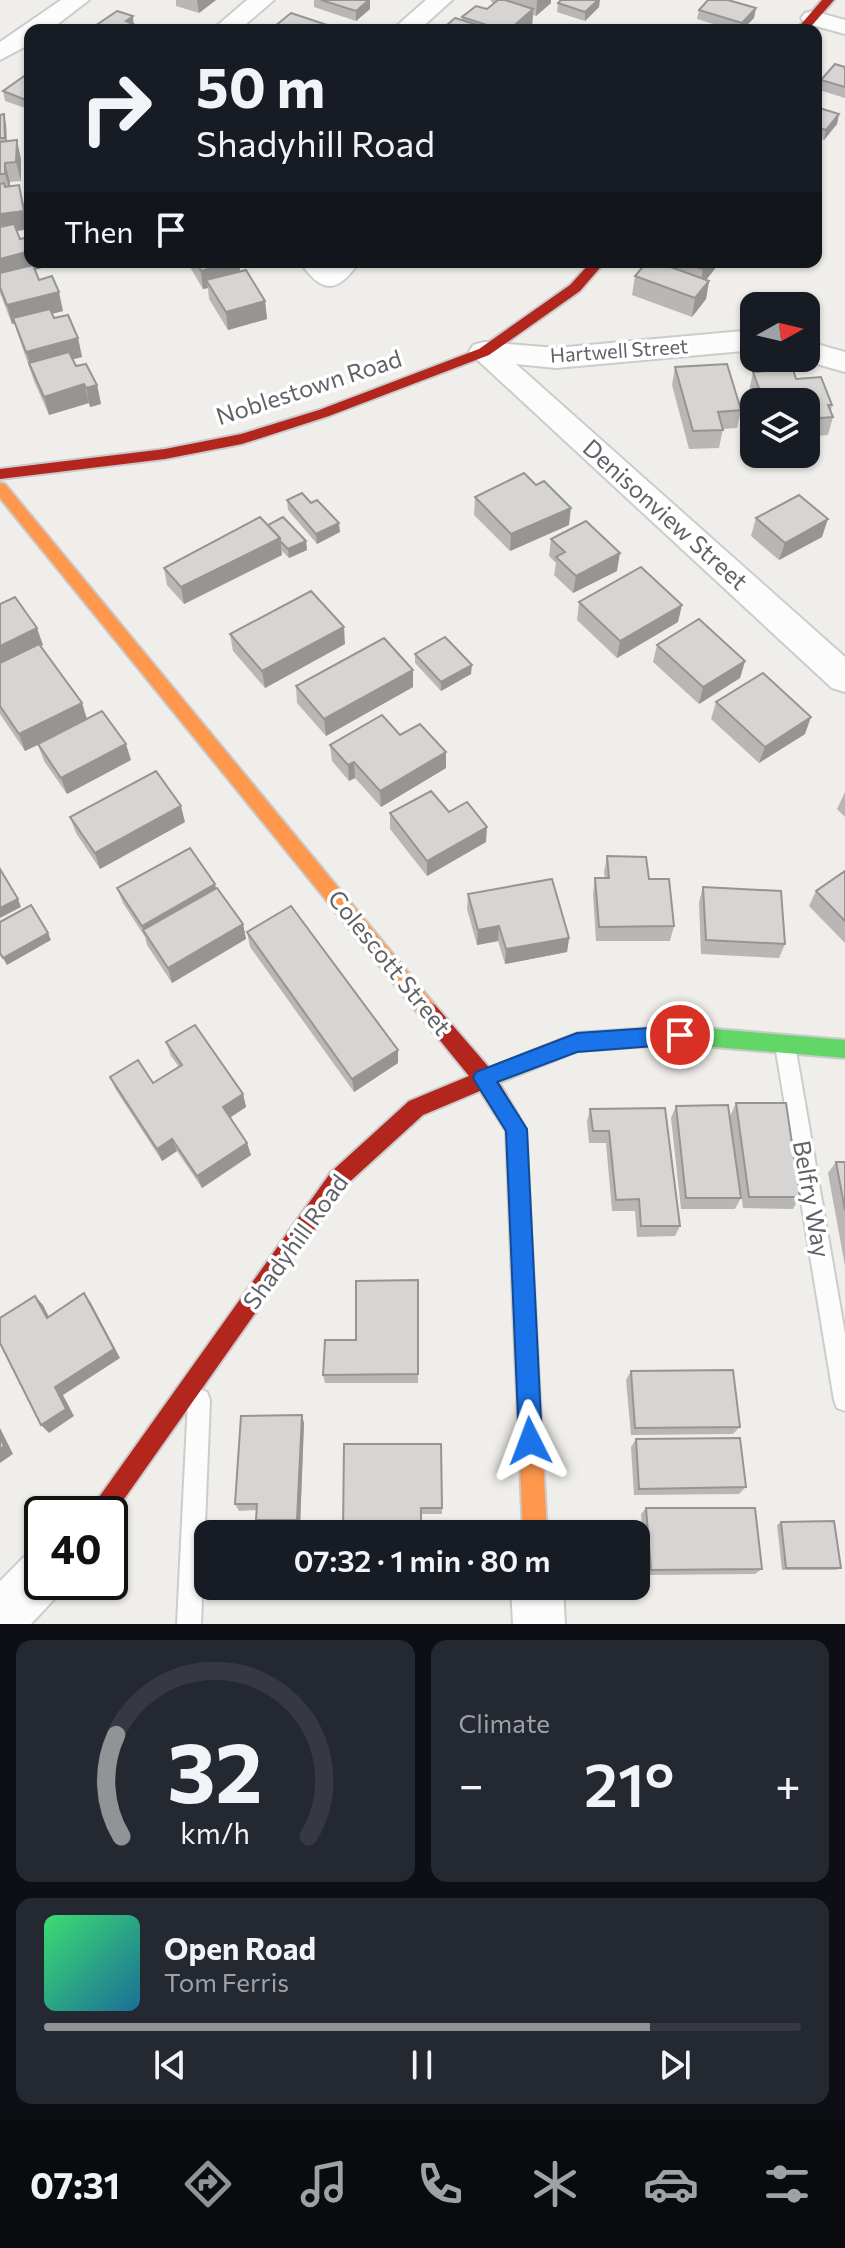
<!DOCTYPE html>
<meta charset="utf-8">
<style>
body{margin:0;font-family:Commissioner,sans-serif;background:#242831;color:#f1f3f6;height:100vh;display:flex;flex-direction:column;font-size:30px;white-space:nowrap}
*{box-sizing:border-box;margin:0}
p{font-size:26px;color:#9ea1a6}
.icon{flex:none;width:44px;height:44px;fill:none;stroke:currentColor;stroke-width:2;stroke-linecap:round;stroke-linejoin:round}
.map{position:relative;height:1624px;overflow:hidden}
.drawer{display:flex;flex-direction:column;gap:16px;padding:16px;background:#0d0f14;flex:1}
.drawer>*{flex:none}
.hud{position:absolute;left:24px;top:24px;width:798px;height:244px;border-radius:16px;box-shadow:0 2px 6px #0004;background:#171b24;color:#f1f3f6;overflow:hidden}
.needle{width:52px;rotate:82deg}
.tools{position:absolute;left:740px;top:292px;display:grid;gap:16px}
.tools a{display:grid;place-items:center;width:80px;height:80px;border-radius:16px;background:#171b24;box-shadow:0 2px 6px #0004;font-size:40px}
.speed{position:absolute;left:24px;top:1496px;display:flex;gap:16px;font-size:40px;font-weight:700;text-align:center}
.speed>*{display:grid;place-content:center;width:104px;height:104px;border-radius:50%;background:#171b24;box-shadow:0 2px 6px #0004;line-height:1}
.speed .limit{border:4px solid #111;border-radius:12px;background:#fff;color:#111}
.pin{position:absolute;display:grid;place-items:center;width:68px;height:68px;color:#fff;margin:-34px;border:4px solid #fff;border-radius:50%;box-shadow:0 2px 8px #0007}
.me{position:absolute;width:88px;margin:-44px;rotate:357deg;stroke-linejoin:round;filter:drop-shadow(0 0 6px #0008)}
.turn{display:flex;align-items:center;gap:28px;height:168px;padding:0 40px;font-size:36px}
.turn .icon{width:104px;height:104px;stroke-width:2.5}
.turn b{display:block;font-size:56px;line-height:68px}
.then{display:flex;align-items:center;height:76px;padding:0 40px;background:#0003;gap:16px;font-size:30px}
.big{font-size:60px;font-weight:600;line-height:1.1}
.drawer .tile{flex:1;display:flex;flex-direction:column;justify-content:center;gap:12px;min-width:0;padding:0 28px;border-radius:16px;background:#242831}
.drawer .dial{align-items:center;gap:0}
.dial svg{height:208px;overflow:visible;fill:none;stroke:#363941;stroke-width:7;stroke-linecap:round;text-anchor:middle}
.dial text{fill:#f1f3f6;stroke:none}
.song{display:flex;align-items:center;gap:24px}
.cover{width:96px;height:96px;border-radius:12px;background:linear-gradient(135deg,hsl(140 70% 55%),hsl(200 70% 35%))}
.played{height:8px;border-radius:4px;background:linear-gradient(90deg,#919496 80%,#363941 80%)}
.keys{display:flex;justify-content:space-around;direction:ltr}
.heat{display:flex;justify-content:space-between;align-items:center;font-size:44px;direction:ltr}
.drawer .tiles{flex:1;display:grid;gap:16px;grid-template-columns:1fr 1fr}
.tile:last-child{grid-column:span 2}
.trip{position:absolute;left:194px;top:1520px;width:456px;height:80px;border-radius:16px;background:#171b24;box-shadow:0 2px 6px #0004;font-weight:600;line-height:80px;text-align:center}
.tab-bar{display:flex;height:128px;justify-content:space-around;align-items:center;background:#090b0e;color:#9ea1a6}
.tab-bar .icon{width:56px;height:56px}
.tab-bar .selected{color:#919496}
.tab-bar b{font-size:36px;color:#f1f3f6}
.map>svg:first-child{display:block}
.lines{fill:none;stroke-linecap:round;stroke-linejoin:round}
.lane-casing{stroke:#cbcccc;stroke-width:4}
.street-casing{stroke:#cbcccc;stroke-width:4}
.fast-casing{stroke:#cacacb;stroke-width:4}
.slow-casing{stroke:#cacacb;stroke-width:4}
.jam-casing{stroke:#cacacb;stroke-width:4}
.lane{fill:#fdfcfc;fill-rule:evenodd}
.street{fill:#fdfcfc;fill-rule:evenodd}
.fast{fill:#63d668;fill-rule:evenodd}
.slow{fill:#ff974d;fill-rule:evenodd}
.jam{fill:#b3261e;fill-rule:evenodd}
.wall{fill:#b8b7b5}
.shaded-wall{fill:#969594}
.building{fill:#d6d5d3;stroke:#969594;stroke-width:2}
.route{fill:#1a73e8;stroke:#114b97;stroke-width:2}
.labels{text-anchor:middle;stroke-width:7;stroke-linejoin:round;paint-order:stroke}
.far-street-label{font-size:20px;fill:#5f6368;stroke:#fff}
.street-label{font-size:24px;fill:#5f6368;stroke:#fff}
</style>
<div class="map">
<svg width="845" height="1624" viewBox="0 0 845 1624">
<rect width="100%" height="100%" fill="#efeeea"/>
<g class="lines">
<defs>
<g id="lane">
<polygon points="785,1036 792,1039 795,1045 845,1334 845,1411 837,1408 834,1400 775,1045 778,1039"/>
<polygon points="199,1389 207,1392 210,1400 201,1624 177,1624 188,1400 191,1392"/>
</g>
<g id="street">
<polygon points="61,0 89,0 50,30 30,30 30,44 0,60 0,42"/>
<polygon points="247,0 274,0 239,30 212,30"/>
<polygon points="426,0 452,0 419,30 392,30"/>
<polygon points="813,11 845,20 845,34 805,23 801,18 805,13"/>
<path d="M 300,262 L 359,262 C 337,295 321,293 300,262 Z"/>
<polygon points="754,330 754,350 556,368 516,364 845,657 845,692 832,688 469,352 473,345 484,342 556,348"/>
<polygon points="806,341 845,352 845,372 796,358 806,358"/>
<polygon points="42,1549 42,1582 65,1582 60,1593 31,1624 0,1624 0,1581 24,1557"/>
<polygon points="511,1586 563,1586 565,1624 513,1624"/>
</g>
<polygon id="fast" points="680,1026 845,1040 845,1058 680,1044 578,1051 486,1088 479,1086 476,1079 479,1072 577,1033"/>
<g id="slow">
<polygon points="0,483 5,484 435,1005 438,1011 435,1017 428,1020 421,1017 0,498"/>
<polygon points="524,1294 532,1297 535,1305 547,1534 523,1534 513,1305 516,1297"/>
</g>
<g id="jam">
<polygon points="822,0 834,0 808,30 796,30"/>
<polygon points="591,262 605,262 580,291 489,355 329,416 242,444 165,459 0,479 0,469 165,449 241,434 319,410 479,349 570,285"/>
<polygon points="428,1002 435,1005 493,1072 526,1129 535,1305 532,1313 524,1316 516,1313 513,1305 506,1131 480,1091 423,1115 345,1186 110,1519 110,1514 87,1514 331,1172 409,1101 469,1076 421,1017 418,1011 421,1005"/>
</g>
</defs>
<use href="#lane" class="lane-casing"/>
<use href="#street" class="street-casing"/>
<use href="#fast" class="fast-casing"/>
<use href="#slow" class="slow-casing"/>
<use href="#jam" class="jam-casing"/>
<use href="#lane" class="lane"/>
<use href="#street" class="street"/>
<use href="#fast" class="fast"/>
<use href="#slow" class="slow"/>
<use href="#jam" class="jam"/>
</g>
<g class="wall">
<polygon points="176,0 216,0 199,13 176,6"/>
<polygon points="314,0 370,0 370,9 356,21 314,7"/>
<polygon points="491,0 551,0 551,3 536,16 533,15 532,27 528,30 441,30 462,20 462,17 487,9 494,3 491,2"/>
<polygon points="558,3 599,7 585,21 557,12"/>
<polygon points="699,10 754,18 742,30 733,30 697,19"/>
<polygon points="845,67 845,98 819,90 821,80"/>
<polygon points="30,72 28,109 5,101 3,91"/>
<polygon points="816,107 839,114 837,124 824,140 816,138"/>
<polygon points="0,115 6,124 7,141 21,159 21,181 10,182 10,186 24,203 29,229 17,231 20,239 45,267 35,270 39,280 63,311 52,314 54,318 78,338 82,357 73,359 76,366 97,385 101,404 90,407 89,403 49,415 34,381 14,323 12,324 0,293"/>
<polygon points="187,262 239,262 240,271 265,301 267,319 228,330 209,299 208,288 203,289"/>
<polygon points="661,262 720,262 706,280 709,281 706,299 692,317 632,295 635,276 661,263"/>
<polygon points="675,367 741,410 737,428 723,429 719,448 689,449 672,385"/>
<polygon points="753,372 796,379 832,405 831,411 833,417 828,435 806,437 806,402 754,402 754,404 749,391"/>
<polygon points="475,497 569,525 510,551 474,515"/>
<polygon points="287,500 340,532 317,544 288,510"/>
<polygon points="756,518 822,537 779,560 751,536"/>
<polygon points="268,525 306,541 307,550 289,558 281,550 282,555 184,604 167,585 164,568"/>
<polygon points="551,539 617,571 573,593 554,575 556,563 549,556"/>
<polygon points="579,602 678,622 617,658 577,620"/>
<polygon points="0,604 43,645 41,646 82,703 87,719 131,760 67,794 44,761 38,745 25,751 0,714"/>
<polygon points="230,634 345,644 265,688 233,651"/>
<polygon points="657,645 745,661 740,678 699,704 653,662"/>
<polygon points="415,654 471,674 441,691 415,663"/>
<polygon points="413,670 413,687 326,736 297,703 296,686"/>
<polygon points="716,702 805,734 759,763 711,719"/>
<polygon points="400,735 446,768 381,807 355,778 349,781 332,761 330,745"/>
<polygon points="845,792 845,817 837,809"/>
<polygon points="449,812 486,842 427,876 390,829 390,813"/>
<polygon points="70,817 185,822 100,869 76,833"/>
<polygon points="607,856 649,879 674,926 670,941 596,941 593,894 595,878 605,878 604,872"/>
<polygon points="845,871 845,943 809,906 816,891"/>
<polygon points="703,887 785,944 779,958 701,954 699,902"/>
<polygon points="117,888 216,889 243,924 246,939 172,983 147,945 145,937 123,903"/>
<polygon points="468,894 569,938 567,952 505,964 498,941 477,945 467,909"/>
<polygon points="247,932 398,1050 398,1063 354,1092 250,947"/>
<polygon points="166,1042 243,1094 246,1107 230,1118 247,1143 251,1155 202,1188 177,1151 162,1161 116,1090 110,1077 153,1083 179,1067 171,1056"/>
<polygon points="736,1103 800,1197 793,1209 743,1208 730,1116"/>
<polygon points="676,1106 741,1198 735,1209 681,1209 671,1118"/>
<polygon points="665,1108 680,1226 675,1236 637,1237 635,1211 612,1211 606,1143 589,1143 587,1122 590,1109"/>
<polygon points="836,1162 845,1162 845,1266 828,1173"/>
<polygon points="418,1280 418,1383 325,1383 323,1375 356,1340"/>
<polygon points="631,1371 740,1427 733,1434 631,1435 626,1380"/>
<polygon points="304,1423 300,1526 260,1526 256,1520 257,1510 239,1511 235,1504"/>
<polygon points="636,1439 746,1487 739,1494 634,1495 631,1447"/>
<polygon points="344,1444 442,1508 442,1514 421,1514 421,1534 343,1534"/>
<polygon points="646,1508 762,1569 755,1574 646,1575 641,1514"/>
<polygon points="781,1522 841,1568 836,1570 782,1570 777,1525"/>
</g>
<g class="shaded-wall">
<polygon points="197,0 216,0 199,13"/>
<polygon points="370,0 370,9 356,21 356,11"/>
<polygon points="537,0 551,0 551,3 536,16"/>
<polygon points="598,0 600,0 599,7 585,21 585,12"/>
<polygon points="756,8 754,18 742,30 741,30 742,23"/>
<polygon points="533,9 532,27 528,30 509,30"/>
<polygon points="133,16 134,30 124,30 126,21"/>
<polygon points="30,97 30,108 28,109 26,100"/>
<polygon points="4,114 6,124 7,148 5,138"/>
<polygon points="839,114 837,124 824,140 826,130"/>
<polygon points="17,140 21,159 21,181 16,162"/>
<polygon points="5,163 10,182 10,192 5,174"/>
<polygon points="19,185 29,229 0,234 0,214"/>
<polygon points="30,251 30,262 44,262 45,267 0,279 0,259"/>
<polygon points="232,262 239,262 241,279 206,280 208,288 203,289 201,271"/>
<polygon points="709,262 720,262 700,288 703,269"/>
<polygon points="709,281 706,299 692,317 695,298"/>
<polygon points="59,292 63,311 12,324 7,305"/>
<polygon points="265,301 267,319 228,330 226,312"/>
<polygon points="78,338 82,357 32,370 26,352"/>
<polygon points="84,384 89,403 49,415 44,397"/>
<polygon points="97,385 101,404 90,407 86,388"/>
<polygon points="571,508 569,525 510,551 511,534"/>
<polygon points="828,519 822,537 779,560 785,543"/>
<polygon points="339,523 340,532 317,544 316,534"/>
<polygon points="280,538 282,555 184,604 181,587"/>
<polygon points="306,541 307,550 289,558 288,549"/>
<polygon points="620,553 617,571 573,593 576,576"/>
<polygon points="682,605 678,622 617,658 620,641"/>
<polygon points="344,627 345,644 265,688 262,671"/>
<polygon points="37,628 43,645 0,666 0,646"/>
<polygon points="745,661 740,678 699,704 703,687"/>
<polygon points="472,665 471,674 441,691 441,682"/>
<polygon points="413,670 413,687 326,736 324,719"/>
<polygon points="82,703 87,720 25,751 19,734"/>
<polygon points="811,717 805,734 759,763 765,747"/>
<polygon points="126,744 131,760 67,794 61,778"/>
<polygon points="446,752 446,768 381,807 380,791"/>
<polygon points="354,762 355,778 349,781 348,765"/>
<polygon points="181,806 185,822 100,869 95,853"/>
<polygon points="487,827 486,842 427,876 427,861"/>
<polygon points="215,884 219,900 145,934 142,926"/>
<polygon points="18,899 21,907 0,918 0,908"/>
<polygon points="243,924 246,939 172,983 168,968"/>
<polygon points="499,926 498,941 477,945 478,930"/>
<polygon points="48,933 51,940 7,965 3,958"/>
<polygon points="569,938 567,952 505,964 506,949"/>
<polygon points="398,1050 398,1063 354,1092 352,1079"/>
<polygon points="243,1094 246,1107 226,1120 223,1107"/>
<polygon points="172,1139 177,1151 162,1161 157,1149"/>
<polygon points="247,1143 251,1155 202,1188 197,1176"/>
<polygon points="84,1293 91,1303 120,1358 63,1395 74,1416 49,1433 41,1425 55,1387"/>
<polygon points="35,1296 43,1305 54,1327 47,1318"/>
<polygon points="302,1415 304,1423 300,1526 297,1520"/>
<polygon points="0,1428 13,1454 0,1463"/>
</g>
<g class="building">
<polygon points="321,0 369,0 356,11"/>
<polygon points="498,0 505,0 533,9 509,30 502,30 462,17 476,6 487,9"/>
<polygon points="561,0 598,0 585,12 558,3"/>
<polygon points="708,0 728,0 756,8 742,23 699,10"/>
<polygon points="117,11 133,16 126,21 133,24 124,30 89,30"/>
<polygon points="291,13 336,28 334,30 288,30 275,26"/>
<polygon points="455,18 494,30 441,30"/>
<polygon points="835,64 845,67 845,87 821,80"/>
<polygon points="30,72 30,97 26,100 3,91"/>
<polygon points="816,107 839,114 826,130 816,127"/>
<polygon points="4,114 5,138 0,138 0,115"/>
<polygon points="17,140 16,162 5,163 5,174 0,174 0,142"/>
<polygon points="4,183 5,187 19,185 24,211 0,214 0,184"/>
<polygon points="14,224 20,239 30,237 30,251 0,259 0,227"/>
<polygon points="196,262 232,262 201,271"/>
<polygon points="647,262 657,262 709,281 695,298 635,276"/>
<polygon points="683,262 709,262 703,269"/>
<polygon points="33,265 39,280 52,276 59,292 7,305 0,287 0,273"/>
<polygon points="246,270 265,301 226,312 206,280"/>
<polygon points="50,309 54,318 68,315 78,338 26,352 13,318"/>
<polygon points="69,352 76,366 86,364 97,385 86,388 84,384 44,397 29,363"/>
<polygon points="727,364 741,410 718,412 723,430 693,431 675,367"/>
<polygon points="793,369 796,379 821,377 832,405 828,405 833,417 806,419 806,402 764,402 753,372"/>
<polygon points="524,473 536,485 544,481 571,508 511,534 475,497"/>
<polygon points="302,493 311,503 317,500 339,523 316,534 287,500"/>
<polygon points="799,495 828,519 785,543 756,518"/>
<polygon points="260,517 280,538 181,587 164,568"/>
<polygon points="283,517 306,541 288,549 280,541 280,538 268,525"/>
<polygon points="586,521 620,553 576,576 556,557 565,552 551,539"/>
<polygon points="641,567 682,605 620,641 579,602"/>
<polygon points="311,591 344,627 262,671 230,634"/>
<polygon points="15,597 37,628 0,646 0,604"/>
<polygon points="699,619 745,661 703,687 657,645"/>
<polygon points="445,637 472,665 441,682 415,654"/>
<polygon points="384,638 413,670 324,719 296,686"/>
<polygon points="39,644 82,703 19,734 0,706 0,663"/>
<polygon points="763,673 811,717 765,747 716,702"/>
<polygon points="102,711 126,744 61,778 38,744"/>
<polygon points="382,715 400,735 420,724 446,752 380,791 354,762 348,765 330,745"/>
<polygon points="156,771 181,806 95,853 70,817"/>
<polygon points="431,791 449,812 467,802 487,827 427,861 390,813"/>
<polygon points="190,848 215,884 142,926 117,888"/>
<polygon points="607,856 646,857 649,879 669,879 674,926 599,927 595,878 609,878"/>
<polygon points="0,869 18,899 0,908"/>
<polygon points="845,871 845,921 816,891"/>
<polygon points="552,879 569,938 506,949 499,926 478,930 468,894"/>
<polygon points="703,887 781,891 785,944 706,940"/>
<polygon points="217,888 243,924 168,968 143,930"/>
<polygon points="31,905 48,933 3,958 0,953 0,922"/>
<polygon points="291,906 398,1050 352,1079 247,932"/>
<polygon points="195,1025 243,1094 223,1107 247,1143 197,1176 172,1139 157,1149 110,1077 138,1060 153,1083 182,1065 166,1042"/>
<polygon points="736,1103 786,1103 800,1197 749,1197"/>
<polygon points="728,1105 741,1198 686,1198 676,1106"/>
<polygon points="665,1108 680,1226 641,1226 639,1199 616,1200 609,1131 593,1131 590,1109"/>
<polygon points="836,1162 845,1162 845,1210"/>
<polygon points="418,1280 418,1374 323,1375 325,1340 356,1340 356,1281"/>
<polygon points="84,1293 114,1349 55,1387 66,1409 41,1425 0,1343 0,1318 35,1296 47,1318"/>
<polygon points="733,1370 740,1427 635,1428 631,1371"/>
<polygon points="302,1415 297,1520 256,1520 257,1504 235,1504 241,1416"/>
<polygon points="0,1438 4,1446 0,1450"/>
<polygon points="740,1438 746,1487 639,1489 636,1439"/>
<polygon points="344,1444 441,1444 442,1508 421,1508 421,1532 343,1533"/>
<polygon points="646,1508 755,1508 762,1569 651,1570"/>
<polygon points="834,1521 841,1568 786,1568 781,1522"/>
</g>
<polygon class="route" points="680,1026 688,1028 690,1035 688,1042 680,1044 577,1052 497,1082 527,1129 542,1441 539,1449 530,1452 522,1449 519,1441 506,1131 473,1078 476,1072 577,1033"/>
<g class="labels">
<g class="far-street-label">
<text transform="translate(619 351) rotate(-4)" y="7">Hartwell Street</text>
</g>
<g class="street-label">
<text transform="translate(309 388) rotate(-18)" y="8">Noblestown Road</text>
<text transform="translate(665 515) rotate(42)" y="8">Denisonview Street</text>
<text transform="translate(389 963) rotate(51)" y="8">Colescott Street</text>
<text transform="translate(811 1199) rotate(80)" y="8">Belfry Way</text>
<text transform="translate(296 1242) rotate(-54)" y="8">Shadyhill Road</text>
</g>
</g>
</svg>
<div class="tools">
<a><svg class="needle" viewBox="-14 -14 28 28"><path d="M0-13l5 13h-10z" fill="#e53935"/><path d="M0 13l5-13h-10z" fill="#9ea1a6"/></svg></a>
<a><svg class="icon" aria-label="layers" viewBox="0 0 24 24"><path d="M12 4l9 5-9 5-9-5zM3 14l9 5 9-5"/></svg></a>
</div>
<div class="speed"><div class="limit">40</div></div>
<div class="pin" style="left:680px;top:1035px;background:#d93025"><svg class="icon" aria-label="arrive" viewBox="0 0 24 24"><path d="M6 21V4h12l-3 4 3 4H6"/></svg></div>
<svg class="me" style="left:530px;top:1441px" viewBox="-20 -20 40 40"><path d="M0-17L14 15 0 8-14 15z" fill="#1a73e8" stroke="#fff" stroke-width="4"/></svg>
<div class="trip">07:32 · 1 min · 80 m</div>
<div class="hud">
<div class="turn"><svg class="icon" aria-label="right" viewBox="0 0 24 24"><path d="M7 20v-9h11M14 6l5 5-5 5"/></svg><div><b>50 m</b>Shadyhill Road</div></div>
<div class="then">Then<svg class="icon" aria-label="arrive" viewBox="0 0 24 24"><path d="M6 21V4h12l-3 4 3 4H6"/></svg></div>
</div>
</div>
<section class="drawer">
<div class="tiles">
<div class="tile dial"><svg viewBox="0 0 100 80">
<path d="M14 69A42 42 0 1 1 86 69"/>
<path d="M14 69A42 42 0 0 1 12 30" stroke="#919496"/>
<text x="50" y="56" font-size="32" font-weight="700">32</text>
<text x="50" y="72" font-size="11">km/h</text>
</svg></div>
<div class="tile"><p>Climate</p>
<div class="heat"><a>−</a><b class="big">21°</b><a>+</a></div>
</div>
<div class="tile">
<div class="song"><i class="cover"></i><div><b>Open Road</b><p>Tom Ferris</p></div></div>
<div class="played"></div>
<div class="keys"><svg class="icon" aria-label="previous" viewBox="0 0 24 24"><path d="M18 5L8 12l10 7zM5 5v14"/></svg><svg class="icon" aria-label="pause" viewBox="0 0 24 24"><path d="M8 5v14M16 5v14"/></svg><svg class="icon" aria-label="next" viewBox="0 0 24 24"><path d="M6 5l10 7-10 7zM19 5v14"/></svg></div>
</div>
</div>
</section>
<nav class="tab-bar">
<b>07:31</b>
<svg class="icon selected" aria-label="directions" viewBox="0 0 24 24"><path d="M12 3l9 9-9 9-9-9zM9 14v-3h6M13 9l2 2-2 2"/></svg>
<svg class="icon" aria-label="music" viewBox="0 0 24 24"><path d="M9 18V5l10-2v13"/><circle cx="6" cy="18" r="3"/><circle cx="16" cy="16" r="3"/></svg>
<svg class="icon" aria-label="phone" viewBox="0 0 24 24"><path d="M5 4h4l2 5-3 2q2 4 5 5l2-3 5 2v4C11 20 4 13 5 4z"/></svg>
<svg class="icon" aria-label="climate" viewBox="0 0 24 24"><path d="M12 3v18M4 7l16 10M4 17L20 7"/></svg>
<svg class="icon" aria-label="car" viewBox="0 0 24 24"><path d="M5 17H2v-5l4-1 3-4h7l3 4 3 1v5h-3M9 17h6M6 11h13"/><circle cx="7" cy="17" r="2"/><circle cx="17" cy="17" r="2"/></svg>
<svg class="icon" aria-label="filters" viewBox="0 0 24 24"><path d="M4 7h16M4 17h16"/><circle cx="9" cy="7" r="2"/><circle cx="15" cy="17" r="2"/></svg>
</nav>
